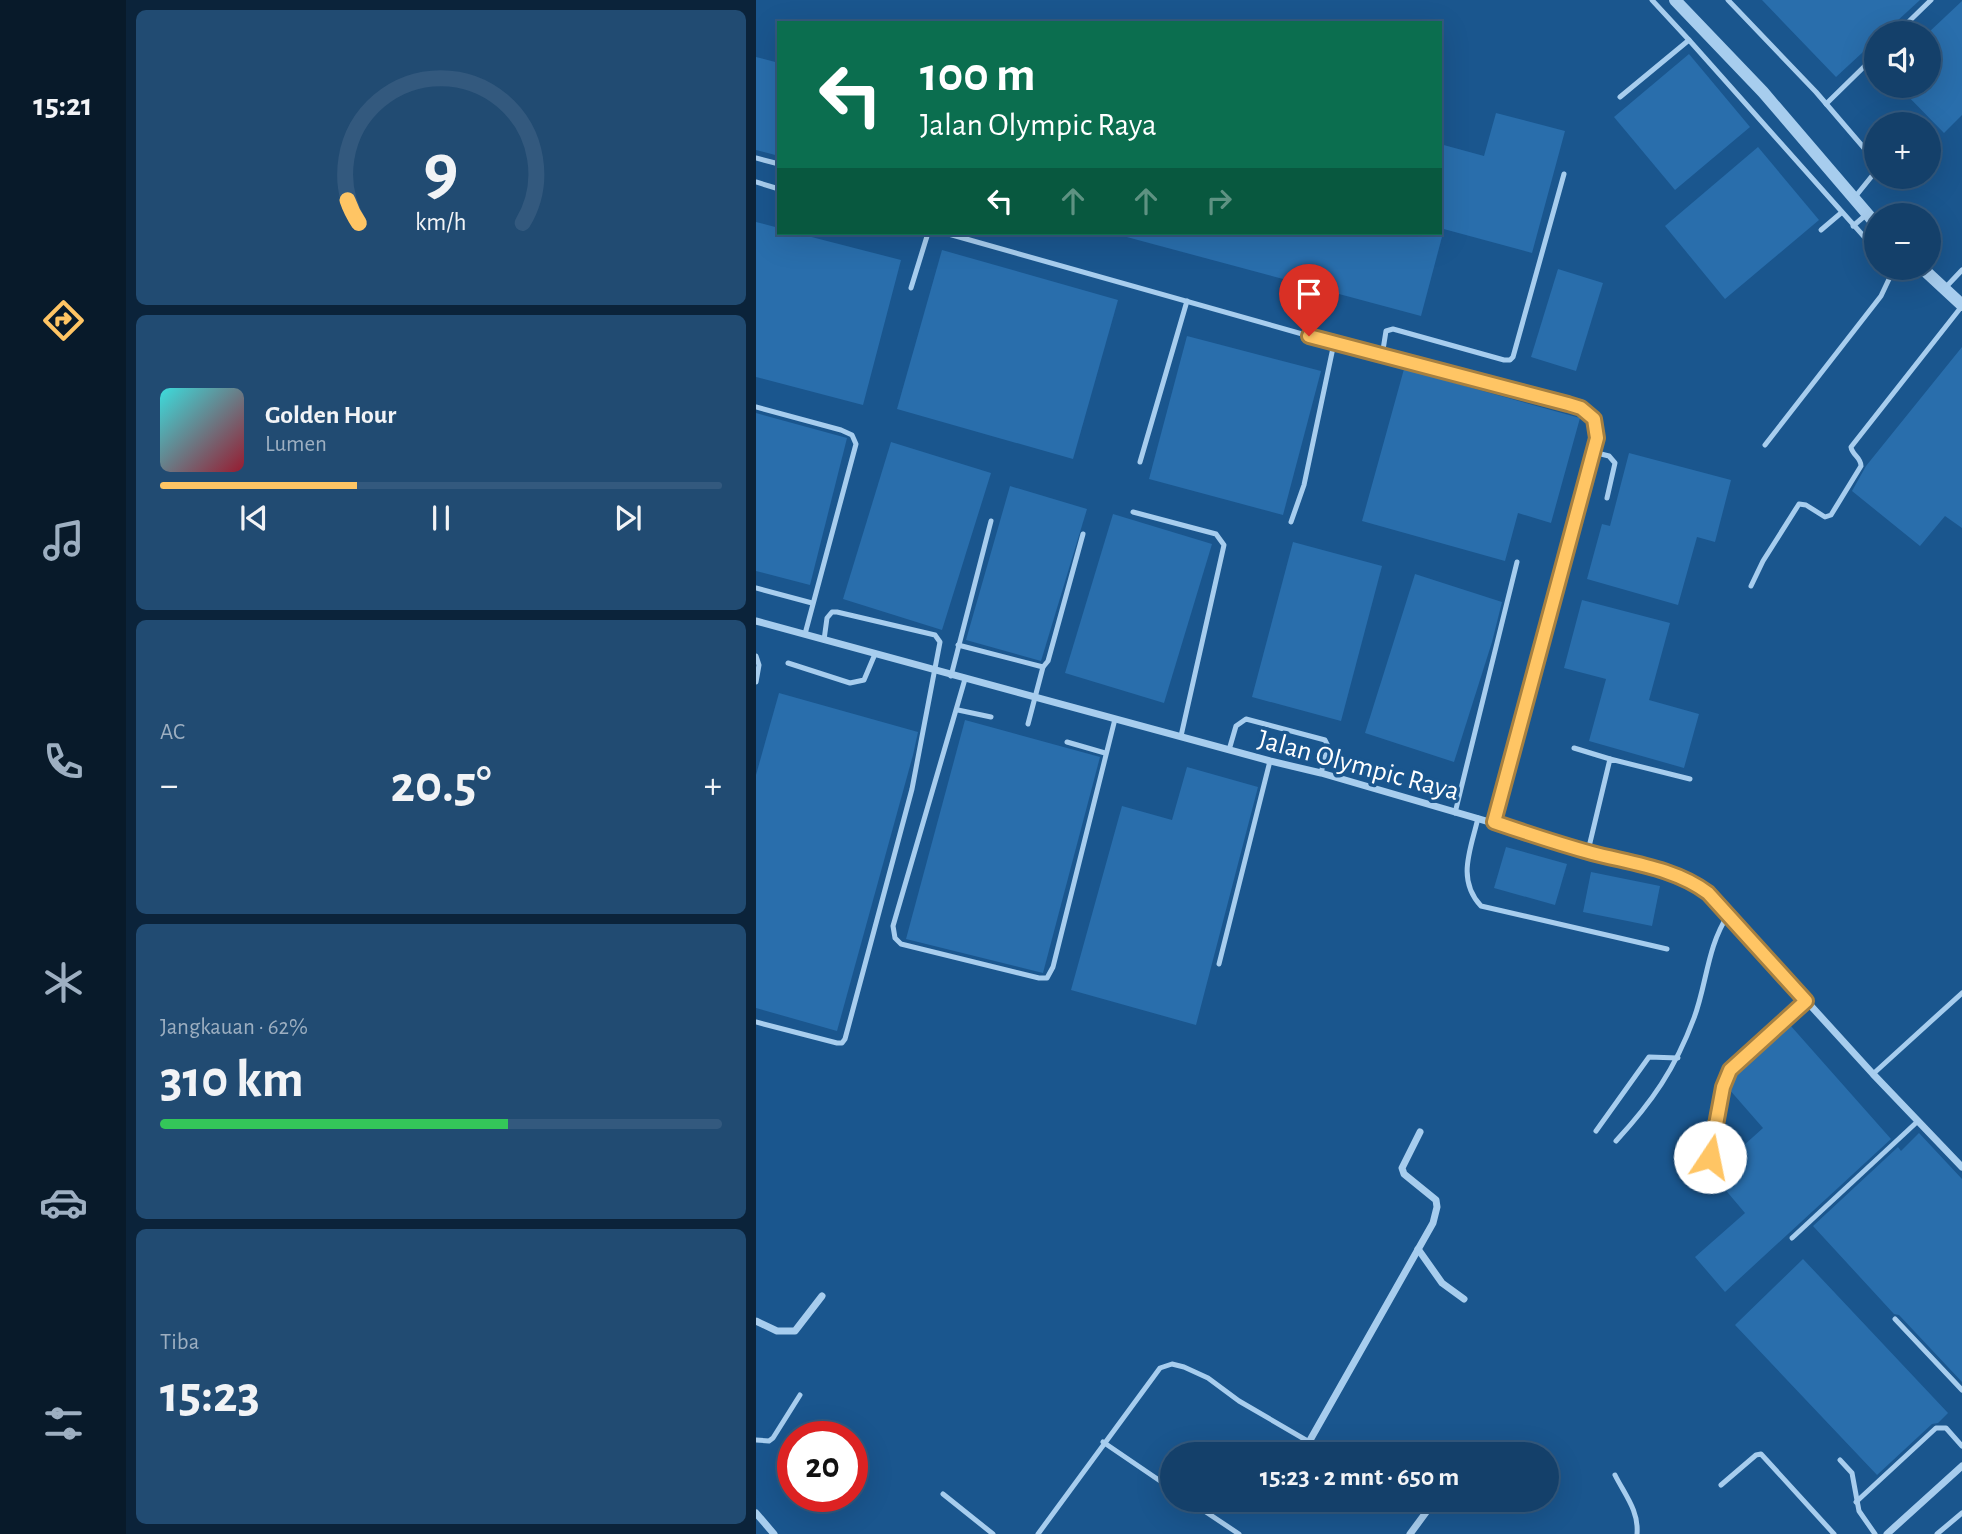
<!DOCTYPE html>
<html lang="id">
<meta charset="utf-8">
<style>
body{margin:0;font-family:"Alegreya Sans",sans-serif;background:#214b72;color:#f1f3f6;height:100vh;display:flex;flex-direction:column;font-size:26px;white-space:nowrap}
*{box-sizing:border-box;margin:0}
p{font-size:23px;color:#9dafc1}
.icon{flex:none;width:38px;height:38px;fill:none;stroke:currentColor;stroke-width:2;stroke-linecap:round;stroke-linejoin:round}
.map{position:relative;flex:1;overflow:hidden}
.side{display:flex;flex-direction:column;gap:10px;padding:10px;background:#0b233a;width:630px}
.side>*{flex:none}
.top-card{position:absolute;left:21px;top:21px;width:665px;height:214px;border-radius:0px;box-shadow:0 7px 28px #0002,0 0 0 2px #33597e;background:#0b6e4f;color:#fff;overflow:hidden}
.buttons{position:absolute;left:1108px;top:21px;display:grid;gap:14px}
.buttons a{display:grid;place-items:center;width:77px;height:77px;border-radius:50%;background:#14406a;box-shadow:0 7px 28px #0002,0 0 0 2px #33597e;font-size:35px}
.speed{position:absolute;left:21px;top:1421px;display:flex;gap:14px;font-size:35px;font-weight:700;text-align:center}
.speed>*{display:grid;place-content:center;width:91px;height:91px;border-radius:50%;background:#14406a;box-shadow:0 7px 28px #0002,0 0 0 2px #33597e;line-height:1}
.speed .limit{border:10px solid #d22;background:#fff;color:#111}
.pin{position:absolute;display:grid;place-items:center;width:60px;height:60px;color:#fff;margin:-72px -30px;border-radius:50% 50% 50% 0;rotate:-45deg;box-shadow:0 0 7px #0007}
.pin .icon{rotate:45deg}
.me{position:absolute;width:77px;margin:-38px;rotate:11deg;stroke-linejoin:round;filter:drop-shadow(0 0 5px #0008)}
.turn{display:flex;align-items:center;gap:24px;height:147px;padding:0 28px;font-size:32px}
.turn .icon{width:91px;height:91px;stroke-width:2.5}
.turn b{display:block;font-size:49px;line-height:60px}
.lanes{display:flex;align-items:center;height:66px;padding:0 28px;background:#0003;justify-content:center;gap:35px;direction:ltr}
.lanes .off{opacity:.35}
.big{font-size:52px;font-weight:700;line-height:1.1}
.side .tile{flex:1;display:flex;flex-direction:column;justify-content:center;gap:10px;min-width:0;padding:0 24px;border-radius:10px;background:#214b72}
.side .dial{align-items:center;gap:0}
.dial svg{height:182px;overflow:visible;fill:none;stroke:#33597e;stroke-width:7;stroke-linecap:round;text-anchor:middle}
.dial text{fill:#f1f3f6;stroke:none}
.song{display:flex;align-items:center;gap:21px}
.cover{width:84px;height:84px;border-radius:10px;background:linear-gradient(135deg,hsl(180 70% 55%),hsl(350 70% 35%))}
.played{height:7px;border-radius:4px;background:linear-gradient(90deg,#ffc564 35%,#33597e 35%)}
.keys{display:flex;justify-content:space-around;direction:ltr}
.heat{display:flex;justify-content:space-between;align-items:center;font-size:38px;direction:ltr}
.charge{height:10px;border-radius:5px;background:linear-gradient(90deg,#34c759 62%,#33597e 0)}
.trip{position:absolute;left:404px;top:1442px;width:399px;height:70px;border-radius:35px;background:#14406a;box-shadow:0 7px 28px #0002,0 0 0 2px #33597e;font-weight:700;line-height:70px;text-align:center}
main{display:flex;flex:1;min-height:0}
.menu{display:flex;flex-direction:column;width:126px;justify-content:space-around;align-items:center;background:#081a2a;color:#9dafc1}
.menu .icon{width:49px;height:49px}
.menu .active{color:#ffc564}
.menu b{font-size:32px;color:#f1f3f6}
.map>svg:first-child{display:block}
.building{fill:#296eac}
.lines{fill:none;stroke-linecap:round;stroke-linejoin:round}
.service{stroke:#a7cdee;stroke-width:5}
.minor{stroke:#a7cdee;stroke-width:7}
.tertiary{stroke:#a7cdee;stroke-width:12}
.route-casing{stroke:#a68041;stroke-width:18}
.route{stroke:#ffc564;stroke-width:12}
.labels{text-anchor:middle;stroke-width:7;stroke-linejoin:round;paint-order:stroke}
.street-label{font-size:28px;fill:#fff;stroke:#1a568e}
</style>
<main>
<nav class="menu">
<b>15:21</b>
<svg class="icon active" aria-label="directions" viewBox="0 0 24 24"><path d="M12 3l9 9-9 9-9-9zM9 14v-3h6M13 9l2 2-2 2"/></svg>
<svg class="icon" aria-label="music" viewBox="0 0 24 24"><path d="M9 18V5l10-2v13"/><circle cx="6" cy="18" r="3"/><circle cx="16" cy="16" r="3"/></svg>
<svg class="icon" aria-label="phone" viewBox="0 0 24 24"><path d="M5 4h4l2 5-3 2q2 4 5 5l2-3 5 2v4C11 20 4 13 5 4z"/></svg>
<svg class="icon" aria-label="climate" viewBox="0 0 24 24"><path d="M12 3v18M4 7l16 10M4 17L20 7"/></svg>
<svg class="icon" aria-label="car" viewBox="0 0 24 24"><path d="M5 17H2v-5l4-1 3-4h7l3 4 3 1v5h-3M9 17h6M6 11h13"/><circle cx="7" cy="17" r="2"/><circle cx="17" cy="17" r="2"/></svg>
<svg class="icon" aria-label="filters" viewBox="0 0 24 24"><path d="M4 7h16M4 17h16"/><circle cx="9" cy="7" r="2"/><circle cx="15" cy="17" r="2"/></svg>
</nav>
<section class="side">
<div class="tile dial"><svg viewBox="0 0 100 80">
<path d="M14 69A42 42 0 1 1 86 69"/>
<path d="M14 69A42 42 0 0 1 9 59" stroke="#ffc564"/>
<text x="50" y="56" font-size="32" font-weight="700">9</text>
<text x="50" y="72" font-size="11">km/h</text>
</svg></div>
<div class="tile">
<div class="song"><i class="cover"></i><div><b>Golden Hour</b><p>Lumen</p></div></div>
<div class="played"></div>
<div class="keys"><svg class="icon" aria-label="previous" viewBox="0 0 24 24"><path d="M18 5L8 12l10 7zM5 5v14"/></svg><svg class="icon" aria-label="pause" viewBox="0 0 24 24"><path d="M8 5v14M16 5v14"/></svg><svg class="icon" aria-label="next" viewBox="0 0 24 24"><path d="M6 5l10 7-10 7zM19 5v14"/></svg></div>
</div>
<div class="tile"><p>AC</p>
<div class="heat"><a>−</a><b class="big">20.5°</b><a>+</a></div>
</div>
<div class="tile"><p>Jangkauan · 62%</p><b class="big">310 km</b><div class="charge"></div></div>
<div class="tile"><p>Tiba</p><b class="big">15:23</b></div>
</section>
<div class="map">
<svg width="1206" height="1534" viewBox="0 0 1206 1534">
<rect width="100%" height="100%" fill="#1a568e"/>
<g class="building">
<polygon points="1006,0 1164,0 1128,33 1120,33 1120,40 1080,77"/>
<polygon points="1206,1 1206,115 1188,133 1142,86 1172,86 1172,33"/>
<polygon points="933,54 994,127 919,190 858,117"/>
<polygon points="0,57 23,63 23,156 0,150"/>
<polygon points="740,113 809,131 776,253 684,228 684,144 728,156"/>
<polygon points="1002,147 1063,220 969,299 909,226"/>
<polygon points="0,222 23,228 23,233 40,233 145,260 107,405 0,377"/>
<polygon points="367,233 687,233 665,316 367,236"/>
<polygon points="186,250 362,300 317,459 141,409"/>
<polygon points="802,269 847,283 820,371 775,357"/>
<polygon points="431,336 565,371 527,515 393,479"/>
<polygon points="1206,347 1206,528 1189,516 1164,546 1096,491 1110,466"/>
<polygon points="648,369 824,418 795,523 762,513 749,561 606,521"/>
<polygon points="0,413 91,438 54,585 0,571"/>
<polygon points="135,442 235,473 186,630 87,599"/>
<polygon points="873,453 975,480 959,542 941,537 922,605 831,579 846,524 854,526"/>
<polygon points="254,486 331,509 285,661 210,640"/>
<polygon points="357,514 456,544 408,703 309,673"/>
<polygon points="537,542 626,566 585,721 496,697"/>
<polygon points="659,574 746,602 736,642 698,762 609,733"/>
<polygon points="826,600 914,623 893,700 943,714 928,768 833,741 850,679 808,668"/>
<polygon points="23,693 162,732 157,755 81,1031 0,1008 0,775"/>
<polygon points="209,720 344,757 287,973 150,939"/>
<polygon points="431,767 502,787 440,1025 315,990 366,806 416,820"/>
<polygon points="750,847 811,864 799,905 738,888"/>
<polygon points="835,872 904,886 896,926 827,912"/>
<polygon points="1034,1025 1135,1139 969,1292 939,1257 989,1213 956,1174 1007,1128 972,1088 976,1077"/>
<polygon points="1163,1133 1206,1179 1206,1382 1143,1315 1138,1314 1057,1226 1142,1147 1145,1151"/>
<polygon points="1047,1259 1192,1413 1182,1423 1176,1424 1121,1475 979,1325"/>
</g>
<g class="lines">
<g class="service">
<polyline points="972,0 1060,92 1120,162"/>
<polyline points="1141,33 1175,0"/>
<polyline points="933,40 1120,250"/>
<polyline points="864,97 933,40 896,0"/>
<polyline points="1070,104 1120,55"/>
<polyline points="0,158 23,164"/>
<polyline points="0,182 23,189"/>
<polyline points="1099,197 1120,171"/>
<polyline points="1097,226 1111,214"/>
<polyline points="1065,230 1085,213"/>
<path d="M 189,233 L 578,343 L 812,404 C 831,410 841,416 841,438 L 738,823"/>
<polyline points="155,288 172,233"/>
<polyline points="1189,288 1206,270"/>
<polyline points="626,356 630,331 637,329 748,360 754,360 757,357 808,174"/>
<polyline points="0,407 85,430 96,435 100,444 49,634"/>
<polyline points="1009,445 1125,296 1134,277 1134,268"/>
<polyline points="837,452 853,456 859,463 851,498"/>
<polyline points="384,462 431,301"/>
<polyline points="377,512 460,534 468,545 425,736"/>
<polyline points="535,522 548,485 578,343"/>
<path d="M 995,586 L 1007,561 L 1043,504 L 1050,505 L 1069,517 L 1075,515 L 1105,466 C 1105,457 1096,455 1095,447 L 1206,306"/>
<polyline points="0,588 56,603"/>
<polyline points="202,645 287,667 272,724"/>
<polyline points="0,656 3,665 0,682"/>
<polyline points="32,663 94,683 108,680 119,654"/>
<polyline points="287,667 292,661 327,534"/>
<polyline points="195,676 235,521"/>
<polyline points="209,679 137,926 139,938 145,944 283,978 291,978 297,967 359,719"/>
<polyline points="202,710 235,717"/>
<polyline points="311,742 349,753"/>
<polyline points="818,748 854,759"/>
<polyline points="473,750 480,726 490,719 569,740 572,746 565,773"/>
<polyline points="699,813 761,562"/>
<path d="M 722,818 C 715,849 700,879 725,906 L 911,949"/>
<polyline points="832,851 854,759 934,779"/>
<polyline points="463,964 514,761"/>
<polyline points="0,1022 81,1043 86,1043 89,1039 156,789 184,642 179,635 81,612 76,612 71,618 68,640"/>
<polyline points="1117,1074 1206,993"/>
<polyline points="840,1131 893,1057 922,1058"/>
<path d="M 860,1141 C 896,1102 919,1069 938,1018 C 951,983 951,947 972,915"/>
<polyline points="949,1180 967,1087 972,1073 1050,1001"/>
<polyline points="1036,1238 1162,1121"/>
<polyline points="1139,1319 1206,1390"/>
<polyline points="0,1440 13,1441 17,1438 44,1395"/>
<polyline points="347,1442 416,1489"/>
<polyline points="1084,1460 1096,1473 1103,1511 1119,1534"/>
<path d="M 859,1475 C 869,1495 883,1511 881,1534"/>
<polyline points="965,1485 1000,1455 1005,1454 1078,1534"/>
<polyline points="187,1494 237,1534"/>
<polyline points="432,1500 483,1534"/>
<polyline points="1100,1502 1180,1428 1190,1428 1206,1446"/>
<polyline points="282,1534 404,1368 416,1364 428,1367 452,1378 483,1401 574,1454"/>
<polyline points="1181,1534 1206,1513"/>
</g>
<g class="minor">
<polyline points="0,621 514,761 565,773 929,879 952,893 1117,1074 1206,1167"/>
<polyline points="662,1249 686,1283 708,1299"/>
<polyline points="0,1321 21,1331 39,1331 66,1296"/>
<polyline points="553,1442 677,1223 681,1207 680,1200 648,1174 646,1168 664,1132"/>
<polyline points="729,1454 730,1453"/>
<polyline points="0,1513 18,1534"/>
<polyline points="654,1534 671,1511 686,1500"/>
<polyline points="1131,1534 1206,1466"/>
</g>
<g class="tertiary">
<polyline points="919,0 1007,92 1120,224"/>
<polyline points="1166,268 1206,305"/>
</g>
</g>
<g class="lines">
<defs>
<path id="route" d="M 553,336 L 812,404 L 825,408 L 838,419 L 841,438 L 738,822 C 770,833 803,844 836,853 C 874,863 919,868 952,893 L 1050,1001 L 974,1070 L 967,1087 L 954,1157"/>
</defs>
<use href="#route" class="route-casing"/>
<use href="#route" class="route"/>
</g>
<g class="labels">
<g class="street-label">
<text transform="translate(603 764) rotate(15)" y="10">Jalan Olympic Raya</text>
</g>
</g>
</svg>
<div class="buttons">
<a><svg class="icon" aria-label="sound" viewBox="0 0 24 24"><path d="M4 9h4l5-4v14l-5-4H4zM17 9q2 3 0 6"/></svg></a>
<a>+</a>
<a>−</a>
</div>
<div class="speed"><div class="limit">20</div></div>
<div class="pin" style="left:553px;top:336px;background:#d93025"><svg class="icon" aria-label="arrive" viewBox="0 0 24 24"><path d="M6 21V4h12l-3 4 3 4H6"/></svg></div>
<svg class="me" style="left:954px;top:1157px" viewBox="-20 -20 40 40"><circle r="19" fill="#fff"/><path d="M0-13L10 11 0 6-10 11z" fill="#ffc564"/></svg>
<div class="trip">15:23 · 2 mnt · 650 m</div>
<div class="top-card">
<div class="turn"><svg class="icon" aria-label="left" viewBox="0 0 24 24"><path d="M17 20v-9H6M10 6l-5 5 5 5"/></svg><div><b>100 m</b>Jalan Olympic Raya</div></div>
<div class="lanes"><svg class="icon" aria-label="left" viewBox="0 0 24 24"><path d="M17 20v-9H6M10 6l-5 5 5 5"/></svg><svg class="icon off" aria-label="ahead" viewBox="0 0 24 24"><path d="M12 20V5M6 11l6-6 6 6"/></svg><svg class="icon off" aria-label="ahead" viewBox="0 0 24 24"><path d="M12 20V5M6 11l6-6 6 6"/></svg><svg class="icon off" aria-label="right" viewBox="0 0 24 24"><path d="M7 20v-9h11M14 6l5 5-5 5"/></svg></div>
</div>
</div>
</main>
